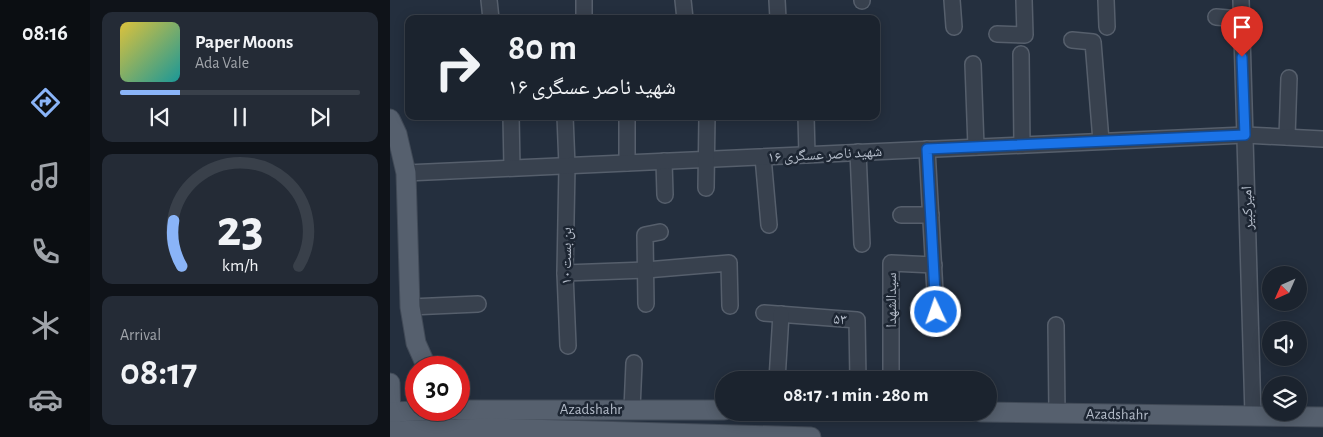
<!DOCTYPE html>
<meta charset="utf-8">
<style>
body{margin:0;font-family:"Alegreya Sans","Noto Naskh Arabic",sans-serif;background:#242b36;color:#f1f3f6;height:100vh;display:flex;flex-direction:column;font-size:19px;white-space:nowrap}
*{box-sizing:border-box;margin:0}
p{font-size:16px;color:#a0a4aa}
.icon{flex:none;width:28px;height:28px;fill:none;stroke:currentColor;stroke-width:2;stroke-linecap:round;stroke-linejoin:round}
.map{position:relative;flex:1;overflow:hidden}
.sheet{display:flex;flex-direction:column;gap:12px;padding:12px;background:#0f1319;width:300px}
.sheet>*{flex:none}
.hud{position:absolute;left:15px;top:15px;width:475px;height:105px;border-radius:10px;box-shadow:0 2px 12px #0003,0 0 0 1px #39404a;background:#1b232e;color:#f1f3f6;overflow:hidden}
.needle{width:32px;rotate:225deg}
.tools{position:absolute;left:872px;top:266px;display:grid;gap:10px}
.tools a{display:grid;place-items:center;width:45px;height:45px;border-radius:50%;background:#1b232e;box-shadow:0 2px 12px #0003,0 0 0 1px #39404a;font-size:25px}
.speed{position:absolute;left:15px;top:356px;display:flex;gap:10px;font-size:25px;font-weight:700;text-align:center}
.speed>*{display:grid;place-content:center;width:65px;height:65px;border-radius:50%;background:#1b232e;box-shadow:0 2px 12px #0003,0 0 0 1px #39404a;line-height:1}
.speed .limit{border:8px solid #d22;background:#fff;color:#111}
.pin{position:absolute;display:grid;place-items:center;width:42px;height:42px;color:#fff;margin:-51px -21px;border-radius:50% 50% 50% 0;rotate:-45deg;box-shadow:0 0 5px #0007}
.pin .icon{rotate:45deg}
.me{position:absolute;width:55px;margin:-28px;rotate:357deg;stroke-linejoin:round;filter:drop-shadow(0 0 4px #0008)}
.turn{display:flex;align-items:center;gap:18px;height:105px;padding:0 20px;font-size:22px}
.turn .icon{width:65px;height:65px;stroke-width:2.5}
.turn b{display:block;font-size:35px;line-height:42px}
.big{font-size:38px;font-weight:700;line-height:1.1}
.sheet .card{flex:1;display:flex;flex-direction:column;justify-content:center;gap:8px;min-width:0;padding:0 18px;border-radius:10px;background:#242b36}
.sheet .dial{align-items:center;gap:0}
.dial svg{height:130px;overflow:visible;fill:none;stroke:#39404a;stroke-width:7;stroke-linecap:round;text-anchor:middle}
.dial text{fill:#f1f3f6;stroke:none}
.song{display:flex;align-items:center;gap:15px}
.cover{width:60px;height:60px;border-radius:8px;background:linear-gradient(135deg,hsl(50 70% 55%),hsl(180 70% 35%))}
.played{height:5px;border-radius:2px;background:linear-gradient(90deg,#8ab4f8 25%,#39404a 25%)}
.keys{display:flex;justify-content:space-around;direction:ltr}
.trip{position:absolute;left:325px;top:371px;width:282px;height:50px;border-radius:25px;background:#1b232e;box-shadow:0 2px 12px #0003,0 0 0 1px #39404a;font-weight:700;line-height:50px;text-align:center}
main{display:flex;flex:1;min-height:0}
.menu{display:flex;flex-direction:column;width:90px;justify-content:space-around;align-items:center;background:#0b0e12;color:#a0a4aa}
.menu .icon{width:35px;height:35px}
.menu .selected{color:#8ab4f8}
.menu b{font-size:22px;color:#f1f3f6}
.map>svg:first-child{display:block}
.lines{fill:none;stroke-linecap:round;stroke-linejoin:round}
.minor-casing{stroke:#565f6c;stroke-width:18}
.major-casing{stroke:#414a57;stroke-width:21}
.minor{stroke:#38414e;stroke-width:15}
.major{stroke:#56606e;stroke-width:19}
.route-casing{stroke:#114b97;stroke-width:12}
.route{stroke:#1a73e8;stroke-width:9}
.labels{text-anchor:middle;stroke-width:5;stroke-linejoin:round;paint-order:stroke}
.street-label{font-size:15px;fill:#b4bcc9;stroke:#1d2633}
</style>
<main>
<nav class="menu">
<b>08:16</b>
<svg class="icon selected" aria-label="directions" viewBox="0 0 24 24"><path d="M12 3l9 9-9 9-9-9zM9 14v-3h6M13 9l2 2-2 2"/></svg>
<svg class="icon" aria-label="music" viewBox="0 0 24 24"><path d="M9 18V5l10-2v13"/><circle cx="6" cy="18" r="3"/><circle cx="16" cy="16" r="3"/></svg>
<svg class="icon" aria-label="phone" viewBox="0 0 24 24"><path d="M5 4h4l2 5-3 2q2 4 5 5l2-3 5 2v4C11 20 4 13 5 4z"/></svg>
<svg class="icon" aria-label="climate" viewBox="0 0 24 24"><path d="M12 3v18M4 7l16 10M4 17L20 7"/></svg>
<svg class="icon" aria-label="car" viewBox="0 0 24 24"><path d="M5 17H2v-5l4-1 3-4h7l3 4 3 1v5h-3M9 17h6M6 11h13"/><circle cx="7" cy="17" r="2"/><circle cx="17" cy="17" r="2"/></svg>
</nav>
<section class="sheet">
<div class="card">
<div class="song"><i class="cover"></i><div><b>Paper Moons</b><p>Ada Vale</p></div></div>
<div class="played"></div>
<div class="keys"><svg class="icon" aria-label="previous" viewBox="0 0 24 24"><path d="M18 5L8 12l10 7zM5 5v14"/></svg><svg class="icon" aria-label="pause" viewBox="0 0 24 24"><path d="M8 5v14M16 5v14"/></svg><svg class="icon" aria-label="next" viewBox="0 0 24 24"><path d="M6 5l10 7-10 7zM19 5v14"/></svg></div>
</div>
<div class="card dial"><svg viewBox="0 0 100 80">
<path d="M14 69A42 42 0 1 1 86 69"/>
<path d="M14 69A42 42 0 0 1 9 41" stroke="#8ab4f8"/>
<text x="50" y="56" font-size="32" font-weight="700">23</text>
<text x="50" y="72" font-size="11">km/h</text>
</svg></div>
<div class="card"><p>Arrival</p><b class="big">08:17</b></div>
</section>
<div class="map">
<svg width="933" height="437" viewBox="0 0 933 437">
<rect width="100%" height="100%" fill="#242f3e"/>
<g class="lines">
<defs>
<g id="minor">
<polyline points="99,0 101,19"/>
<polyline points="194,0 194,19"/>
<polyline points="293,0 295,19"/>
<polyline points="387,0 388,19"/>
<polyline points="472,0 472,1"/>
<polyline points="562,0 564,27"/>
<polyline points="716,0 717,27"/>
<polyline points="851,0 863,415"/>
<polyline points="826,17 851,19"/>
<polyline points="607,34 635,35 634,0"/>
<polyline points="682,40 703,42 711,141"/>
<polyline points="631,54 632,145"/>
<polyline points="583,64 586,147"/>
<polyline points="121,116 122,168"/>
<polyline points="175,116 177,166 175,273 178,346"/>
<polyline points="416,116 417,155"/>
<polyline points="897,137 899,78"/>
<polyline points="537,149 547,328"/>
<polyline points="468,152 472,244"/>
<polyline points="373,157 379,225"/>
<polyline points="274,161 275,195"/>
<polyline points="237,163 237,116"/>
<polyline points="16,173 855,135 933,139"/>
<polyline points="316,188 317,116"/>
<polyline points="511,215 541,215"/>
<polyline points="175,273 256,270 339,263 340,306"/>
<polyline points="256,304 255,235 270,232"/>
<polyline points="20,307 88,304"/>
<polyline points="374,313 467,320 468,380"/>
<polyline points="666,325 667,413"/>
<polyline points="387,380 391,314"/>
<polyline points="501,380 501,263 544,265"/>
<polyline points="242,409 244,363"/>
</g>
<g id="major">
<polyline points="0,119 7,134 16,173 20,307 26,343 34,361 40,368"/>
<polyline points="0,383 1,424"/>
<polyline points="69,410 334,410"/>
<polyline points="0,412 61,410"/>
<polyline points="591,412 933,417"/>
<polyline points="0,431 102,428 421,437"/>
</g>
</defs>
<use href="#minor" class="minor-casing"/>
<use href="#major" class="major-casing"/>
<use href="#minor" class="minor"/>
<use href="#major" class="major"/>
</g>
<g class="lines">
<defs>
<polyline id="route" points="546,312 537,149 855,135 852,57"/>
</defs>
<use href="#route" class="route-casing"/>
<use href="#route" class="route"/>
</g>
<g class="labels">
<g class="street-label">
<text transform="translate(435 154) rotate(-3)" y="5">۱۶ شهید ناصر عسگری</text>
<text transform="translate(857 208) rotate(-92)" y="5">امیرکبیر</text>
<text transform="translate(176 256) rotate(-90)" y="5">بن بست ۱۰</text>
<text transform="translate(501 300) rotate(-90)" y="5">سیدالشهدا</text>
<text transform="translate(450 319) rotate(4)" y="5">۵۳</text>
<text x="201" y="414">Azadshahr</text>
<text transform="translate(727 414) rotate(1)" y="5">Azadshahr</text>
</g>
</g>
</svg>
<div class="tools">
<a><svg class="needle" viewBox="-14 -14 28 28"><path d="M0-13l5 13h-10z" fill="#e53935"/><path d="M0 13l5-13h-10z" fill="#a0a4aa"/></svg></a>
<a><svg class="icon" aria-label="sound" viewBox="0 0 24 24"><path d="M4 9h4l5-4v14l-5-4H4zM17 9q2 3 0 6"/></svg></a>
<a><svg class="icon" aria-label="layers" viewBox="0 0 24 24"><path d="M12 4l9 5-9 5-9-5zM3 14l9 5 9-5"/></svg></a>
</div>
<div class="speed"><div class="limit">30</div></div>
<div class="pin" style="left:852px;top:57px;background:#d93025"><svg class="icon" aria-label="arrive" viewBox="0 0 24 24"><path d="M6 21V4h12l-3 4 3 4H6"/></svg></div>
<svg class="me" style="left:546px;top:312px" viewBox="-20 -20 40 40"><circle r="17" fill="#1a73e8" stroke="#fff" stroke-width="3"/><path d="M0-11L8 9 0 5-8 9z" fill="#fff"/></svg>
<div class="trip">08:17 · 1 min · 280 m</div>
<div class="hud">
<div class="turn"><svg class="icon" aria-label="right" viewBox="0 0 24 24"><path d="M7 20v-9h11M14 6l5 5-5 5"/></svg><div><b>80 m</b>۱۶ شهید ناصر عسگری</div></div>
</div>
</div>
</main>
